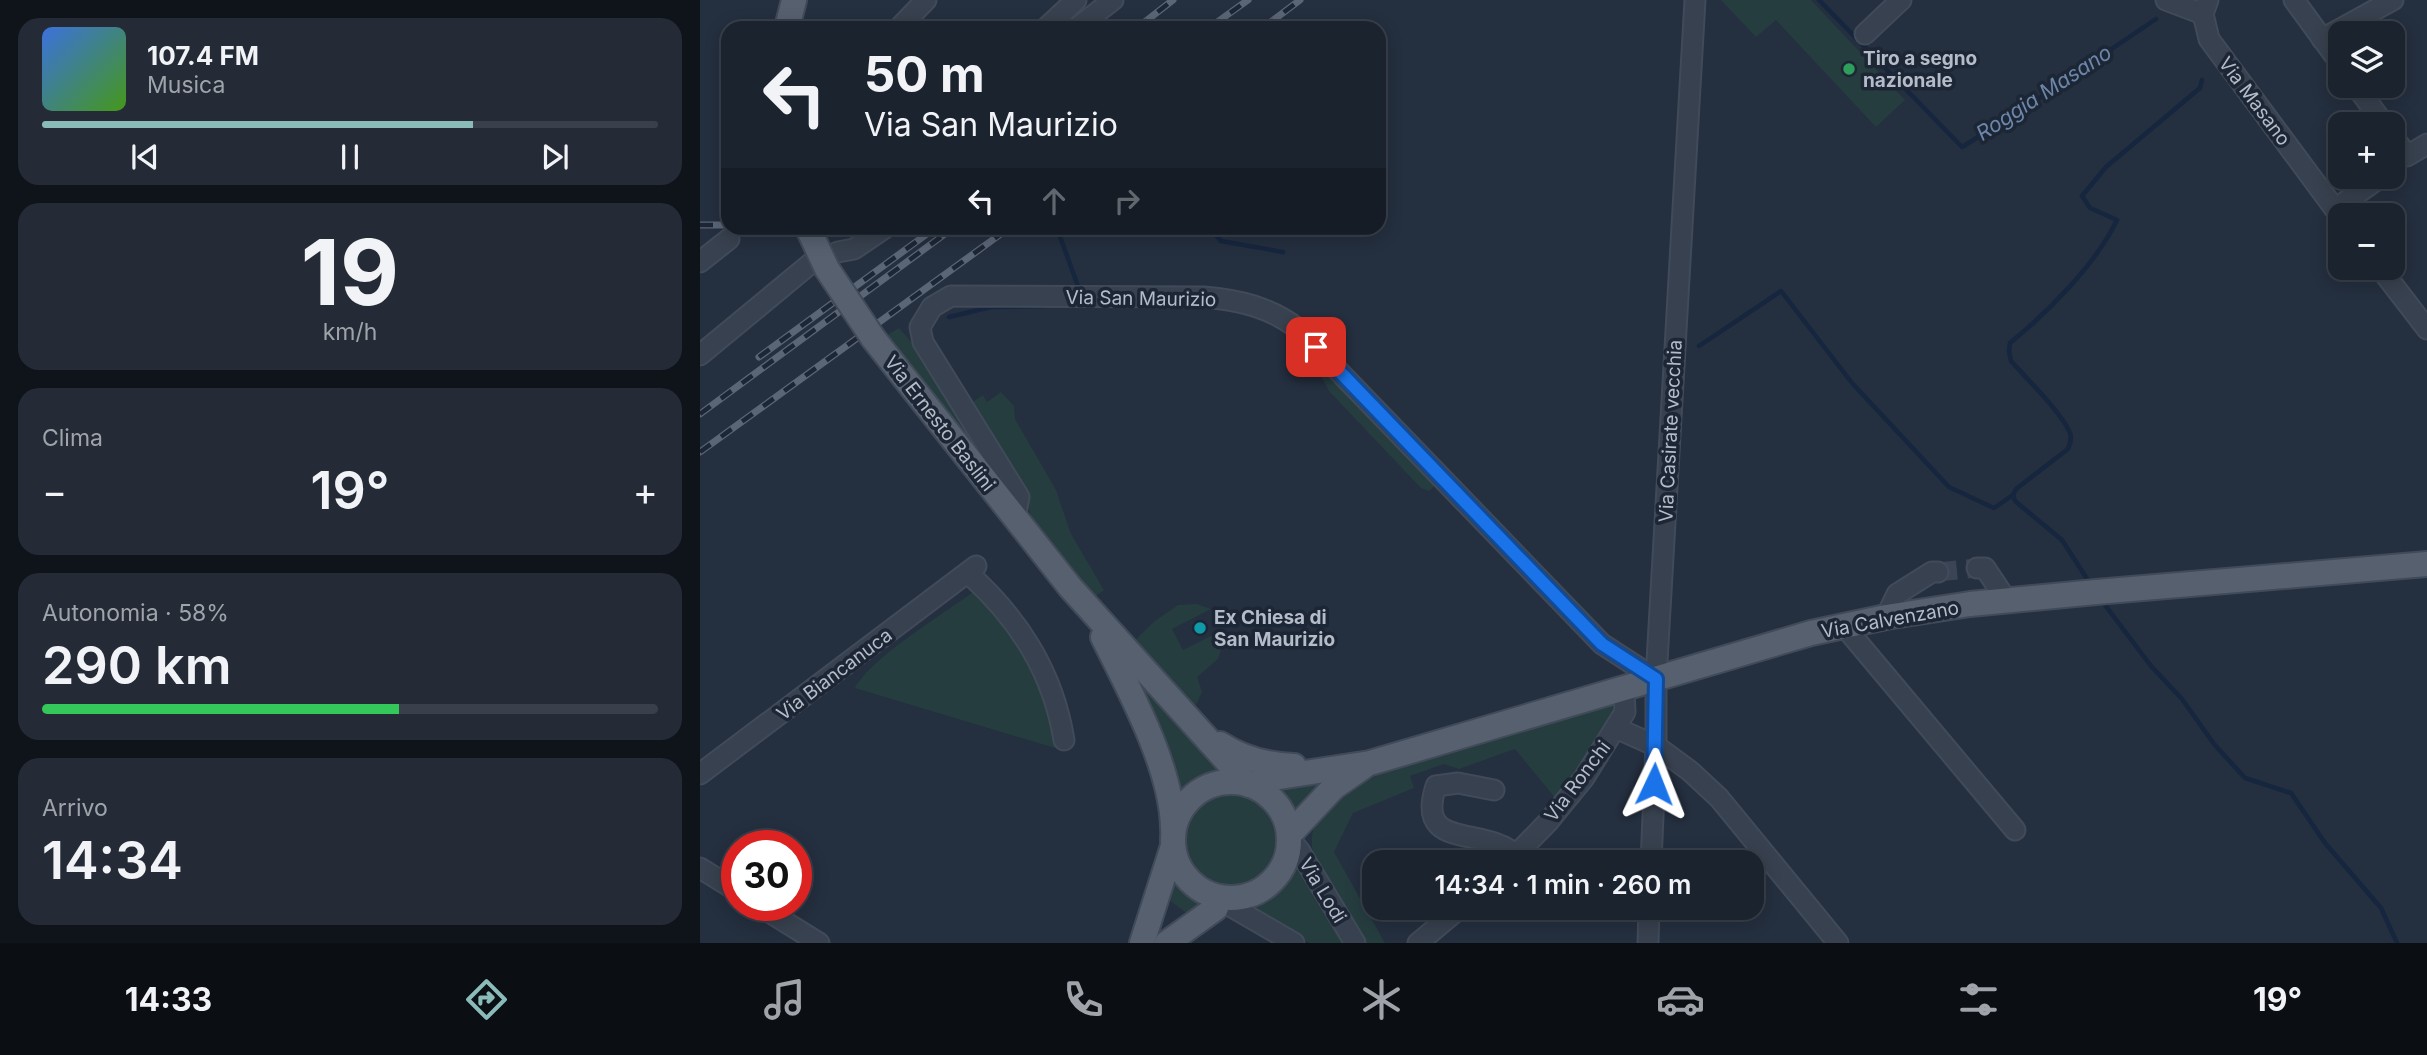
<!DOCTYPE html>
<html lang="it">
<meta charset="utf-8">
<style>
body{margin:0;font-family:Inter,sans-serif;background:#242b37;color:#f1f3f6;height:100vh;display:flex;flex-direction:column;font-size:26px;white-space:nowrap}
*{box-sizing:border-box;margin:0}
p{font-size:23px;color:#a0a4aa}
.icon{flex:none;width:38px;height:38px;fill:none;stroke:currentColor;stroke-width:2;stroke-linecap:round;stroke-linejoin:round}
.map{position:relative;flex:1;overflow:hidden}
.sheet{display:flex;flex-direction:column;gap:18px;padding:18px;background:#0f131a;width:700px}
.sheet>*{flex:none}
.top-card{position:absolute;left:21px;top:21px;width:665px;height:214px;border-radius:21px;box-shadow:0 4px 18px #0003,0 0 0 2px #39404b;background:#1b232f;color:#f1f3f6;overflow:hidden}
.tools{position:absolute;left:1628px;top:21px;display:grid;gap:14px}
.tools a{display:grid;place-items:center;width:77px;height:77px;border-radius:14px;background:#1b232f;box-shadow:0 4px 18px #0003,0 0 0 2px #39404b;font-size:35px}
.speed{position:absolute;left:21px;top:830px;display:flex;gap:14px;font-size:35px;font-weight:700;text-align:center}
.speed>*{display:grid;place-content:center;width:91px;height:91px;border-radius:50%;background:#1b232f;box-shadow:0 4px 18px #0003,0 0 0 2px #39404b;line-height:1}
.speed .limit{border:10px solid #d22;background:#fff;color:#111}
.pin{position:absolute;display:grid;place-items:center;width:60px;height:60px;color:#fff;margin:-30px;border-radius:14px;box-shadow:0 4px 10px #0006}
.me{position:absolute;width:77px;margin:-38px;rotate:2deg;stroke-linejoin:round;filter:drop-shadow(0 0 5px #0008)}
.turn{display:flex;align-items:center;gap:24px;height:147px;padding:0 28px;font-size:32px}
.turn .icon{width:91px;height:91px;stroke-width:2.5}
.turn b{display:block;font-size:49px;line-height:60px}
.lanes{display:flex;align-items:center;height:66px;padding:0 28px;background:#0003;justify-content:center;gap:35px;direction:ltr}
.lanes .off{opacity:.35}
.big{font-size:52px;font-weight:600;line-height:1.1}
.sheet .widget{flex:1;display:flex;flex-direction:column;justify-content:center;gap:10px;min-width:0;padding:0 24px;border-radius:21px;background:#242b37}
.sheet .dial{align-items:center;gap:0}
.dial b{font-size:91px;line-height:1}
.song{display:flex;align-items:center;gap:21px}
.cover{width:84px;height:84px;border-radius:10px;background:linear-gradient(135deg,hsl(220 70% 55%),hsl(100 70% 35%))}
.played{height:7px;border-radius:4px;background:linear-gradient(90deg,#8bbbb9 70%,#39404b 70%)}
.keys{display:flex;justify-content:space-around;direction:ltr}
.heat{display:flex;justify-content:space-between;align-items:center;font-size:38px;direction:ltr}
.charge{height:10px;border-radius:5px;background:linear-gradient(90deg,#34c759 58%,#39404b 0)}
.trip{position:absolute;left:662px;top:850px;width:402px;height:70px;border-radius:21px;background:#1b232f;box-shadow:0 4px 18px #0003,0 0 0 2px #39404b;font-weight:600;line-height:70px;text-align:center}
.menu{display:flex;height:112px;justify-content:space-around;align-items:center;background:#0b0e13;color:#a0a4aa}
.menu .icon{width:49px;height:49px}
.menu .on{color:#8bbbb9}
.menu b{font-size:32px;color:#f1f3f6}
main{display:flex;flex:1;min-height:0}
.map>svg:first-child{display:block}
.green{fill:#263d40}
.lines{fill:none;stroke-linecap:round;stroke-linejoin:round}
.stream{stroke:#16263e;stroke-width:4.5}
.minor-tunnel{stroke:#3a4454;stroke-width:19;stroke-dasharray:19 10;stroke-linecap:butt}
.minor-casing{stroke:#414a58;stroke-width:23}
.major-casing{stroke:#414a58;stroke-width:28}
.minor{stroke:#38414f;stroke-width:19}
.major{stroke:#56606f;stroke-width:24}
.rail-casing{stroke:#5a6576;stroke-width:7}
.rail{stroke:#1d2634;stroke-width:4.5;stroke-dasharray:13;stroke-linecap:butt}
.major-bridge-casing{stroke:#414a58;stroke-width:28;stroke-linecap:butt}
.major-bridge{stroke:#56606f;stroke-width:24}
.route-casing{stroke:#114b97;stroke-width:18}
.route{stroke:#1a73e8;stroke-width:12}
.leisure-dot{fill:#2e9e5b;stroke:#1d2634;stroke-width:2.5}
.culture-dot{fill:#0f9aa8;stroke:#1d2634;stroke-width:2.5}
.labels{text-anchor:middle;stroke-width:7;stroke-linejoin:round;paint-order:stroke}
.poi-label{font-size:19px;font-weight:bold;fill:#b4bcca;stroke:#1d2634;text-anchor:start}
.street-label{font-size:19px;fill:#b4bcca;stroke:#1d2634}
.water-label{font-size:21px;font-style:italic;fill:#6c86aa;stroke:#1d2634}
</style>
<main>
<section class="sheet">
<div class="widget">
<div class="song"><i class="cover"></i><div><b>107.4 FM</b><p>Musica</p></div></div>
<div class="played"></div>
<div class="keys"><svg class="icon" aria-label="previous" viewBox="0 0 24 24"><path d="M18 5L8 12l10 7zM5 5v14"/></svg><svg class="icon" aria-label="pause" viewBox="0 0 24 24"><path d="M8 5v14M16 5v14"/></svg><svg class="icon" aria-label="next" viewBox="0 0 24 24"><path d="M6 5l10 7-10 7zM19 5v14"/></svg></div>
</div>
<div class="widget dial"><b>19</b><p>km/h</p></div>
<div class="widget"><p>Clima</p>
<div class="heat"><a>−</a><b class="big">19°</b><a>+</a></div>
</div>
<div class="widget"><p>Autonomia · 58%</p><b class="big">290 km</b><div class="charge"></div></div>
<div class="widget"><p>Arrivo</p><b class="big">14:34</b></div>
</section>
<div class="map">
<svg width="1727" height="943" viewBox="0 0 1727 943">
<rect width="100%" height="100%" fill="#242f3f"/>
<g class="green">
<polygon points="1021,0 1111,0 1205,100 1176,127 1076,20 1056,37"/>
<polygon points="199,328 268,405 283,395 287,402 301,392 314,406 315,419 356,490 371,534 404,590 392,599 334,523 323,494 308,495 187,335"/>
<polygon points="620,366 737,484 729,491 721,488 629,391 617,368"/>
<path d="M 273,592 L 279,595 L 309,628 L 337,669 L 354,720 L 355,748 L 155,688 C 172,657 242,615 273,592 Z"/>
<polygon points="497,604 511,609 472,629 483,650 515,634 522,647 518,659 497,677 502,692 495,707 431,644 455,621 478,605"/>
<polygon points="424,659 525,775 506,779 482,794 467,748"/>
<path d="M 907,699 L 920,706 L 880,773 L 856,799 L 815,749 L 759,769 L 744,764 L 710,776 L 714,788 L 653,813 L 634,852 L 685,943 L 666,943 C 651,919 615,872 612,846 C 606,778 754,752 802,736 C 837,724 872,711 907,699 Z"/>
<polygon points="624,779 592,814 568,784"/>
<circle cx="531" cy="840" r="44"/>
<polygon points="594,862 623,913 645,943 609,943 547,906 549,902 574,889"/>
<polygon points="476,876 487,889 505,901 488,914 468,899"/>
</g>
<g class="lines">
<g class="stream">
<polyline points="1119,0 1262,147 1317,113 1456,19"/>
<polyline points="364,228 358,231 379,289"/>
<polyline points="510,228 521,241 583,252"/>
<polyline points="249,317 291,307 385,305"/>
<polyline points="999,346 1081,291 1152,383 1249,487 1294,508 1313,495"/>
<path d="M 1391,585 L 1362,540 L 1315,501 L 1313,495 L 1316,489 L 1368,449 C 1370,444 1372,439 1370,433 C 1362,413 1327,379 1311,361 L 1309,351 L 1310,343 C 1348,312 1396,264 1417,220 L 1390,208 L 1382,196 L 1406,167 L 1500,88 L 1502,80"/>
<polyline points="1402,601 1451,666 1482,699 1514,744 1545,778 1591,793 1625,843 1681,908 1697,943"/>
</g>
<polyline class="minor-tunnel" points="1238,572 1277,568"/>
<defs>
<g id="minor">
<polyline points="1466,0 1503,14"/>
<polyline points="1508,0 1503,14 1509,39 1640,216"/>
<polyline points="1594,0 1640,63"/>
<polyline points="199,28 226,0"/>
<polyline points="346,28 376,0"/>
<polyline points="377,28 413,0"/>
<polyline points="1165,34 1201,0"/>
<polyline points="1622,39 1693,0"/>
<polyline points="1656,86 1684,124"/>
<polyline points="1692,135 1707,156 1727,144"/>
<polyline points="1635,209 1681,177"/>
<polyline points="0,262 29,239"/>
<polyline points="1680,268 1727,329"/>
<polyline points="0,355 110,264 138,252 154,249 185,228"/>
<path d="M 315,518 L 319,497 L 223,342 L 220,327 L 232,307 L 251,296 L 504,297 C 539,300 569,307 597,328 L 902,644 L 956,679"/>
<polyline points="1277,568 1285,568 1307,601"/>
<path d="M 268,573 C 319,619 353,672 364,740"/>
<polyline points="1186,617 1197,594 1232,572 1238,572"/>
<polyline points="1144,626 1315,830"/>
<polyline points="916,728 956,746 990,771 1019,798 1138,943"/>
<polyline points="0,774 276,566"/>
<path d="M 794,790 L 758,783 L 736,786 C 717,844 769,830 802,846 C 807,848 812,852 817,855"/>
<polyline points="589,838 599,850 655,943"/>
<polyline points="808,863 848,822 884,778 925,712 924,688"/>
<polyline points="951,863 956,746 956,679 995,0"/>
<polyline points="0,868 37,891"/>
<polyline points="527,898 532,907 594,943"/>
<polyline points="58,905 119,943"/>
<polyline points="718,943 760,908"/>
<polyline points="948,943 949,908"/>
</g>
<g id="major">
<polyline points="87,28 94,0"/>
<polyline points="173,338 370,587 536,771 544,783"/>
<path d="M 403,637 C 430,691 472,768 473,828"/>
<path d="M 520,744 C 543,759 566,765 594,766"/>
<circle cx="531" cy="840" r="58"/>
<polyline points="549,785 566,779 670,763 1111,633 1186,617 1270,604 1396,592 1727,564"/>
<polyline points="589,835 634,787 663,767"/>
<polyline points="442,943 473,846"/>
<polyline points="467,943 516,908 519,897"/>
</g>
</defs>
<use href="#minor" class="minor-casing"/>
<use href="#major" class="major-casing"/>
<use href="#minor" class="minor"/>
<use href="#major" class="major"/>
<defs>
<g id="rail">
<polyline points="437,28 473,0"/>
<polyline points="509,28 548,0"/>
<polyline points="563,28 600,0"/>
<polyline points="0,225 28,225"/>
<polyline points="59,357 235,228"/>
<polyline points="0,414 253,228"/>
<polyline points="0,452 309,228"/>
</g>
</defs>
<use href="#rail" class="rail-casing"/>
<use href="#rail" class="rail"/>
<defs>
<polyline id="major-bridge" points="108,228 127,269 173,338"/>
</defs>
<use href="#major-bridge" class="major-bridge-casing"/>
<use href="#major-bridge" class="major-bridge"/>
</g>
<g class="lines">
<defs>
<polyline id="route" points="616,347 902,644 956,679 954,784"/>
</defs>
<use href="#route" class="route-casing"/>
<use href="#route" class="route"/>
</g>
<circle class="leisure-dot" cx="1149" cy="69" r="7"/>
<circle class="culture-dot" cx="500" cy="628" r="7"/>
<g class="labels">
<g class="poi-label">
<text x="1163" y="65">Tiro a segno<tspan x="1163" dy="22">nazionale</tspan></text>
<text x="514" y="624">Ex Chiesa di<tspan x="514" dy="22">San Maurizio</tspan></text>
</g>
<g class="street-label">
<text transform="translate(1555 101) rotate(53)" y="7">Via Masano</text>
<text transform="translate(441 298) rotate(1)" y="7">Via San Maurizio</text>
<text transform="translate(240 423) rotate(52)" y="7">Via Ernesto Baslini</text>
<text transform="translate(970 431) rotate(-87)" y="7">Via Casirate vecchia</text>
<text transform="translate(1190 619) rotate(-10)" y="7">Via Calvenzano</text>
<text transform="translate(134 674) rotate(-37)" y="7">Via Biancanuca</text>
<text transform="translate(877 781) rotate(-53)" y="7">Via Ronchi</text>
<text transform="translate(623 890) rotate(59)" y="7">Via Lodi</text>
</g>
<g class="water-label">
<text transform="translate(1344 93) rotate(-33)" y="7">Roggia Masano</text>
</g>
</g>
</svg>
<div class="tools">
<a><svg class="icon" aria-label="layers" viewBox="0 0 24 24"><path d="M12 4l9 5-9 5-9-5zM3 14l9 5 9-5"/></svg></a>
<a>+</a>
<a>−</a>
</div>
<div class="speed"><div class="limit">30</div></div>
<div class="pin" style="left:616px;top:347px;background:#d93025"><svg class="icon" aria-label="arrive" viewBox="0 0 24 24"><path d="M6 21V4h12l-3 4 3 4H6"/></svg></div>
<svg class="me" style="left:954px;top:784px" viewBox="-20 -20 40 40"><path d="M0-17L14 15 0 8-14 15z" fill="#1a73e8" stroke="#fff" stroke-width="4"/></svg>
<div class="trip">14:34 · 1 min · 260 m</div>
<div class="top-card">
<div class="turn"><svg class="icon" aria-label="left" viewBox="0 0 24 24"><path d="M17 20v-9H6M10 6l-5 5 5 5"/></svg><div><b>50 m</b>Via San Maurizio</div></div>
<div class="lanes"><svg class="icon" aria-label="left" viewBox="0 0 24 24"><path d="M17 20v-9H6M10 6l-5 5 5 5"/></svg><svg class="icon off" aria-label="ahead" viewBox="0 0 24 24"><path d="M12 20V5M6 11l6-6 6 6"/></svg><svg class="icon off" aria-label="right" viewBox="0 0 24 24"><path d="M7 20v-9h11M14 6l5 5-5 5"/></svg></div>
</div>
</div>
</main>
<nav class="menu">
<b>14:33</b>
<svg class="icon on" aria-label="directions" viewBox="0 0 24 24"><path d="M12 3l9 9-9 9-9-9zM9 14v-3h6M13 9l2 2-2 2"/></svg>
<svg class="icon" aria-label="music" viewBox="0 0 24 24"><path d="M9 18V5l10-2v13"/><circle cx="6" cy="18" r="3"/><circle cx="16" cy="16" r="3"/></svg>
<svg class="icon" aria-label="phone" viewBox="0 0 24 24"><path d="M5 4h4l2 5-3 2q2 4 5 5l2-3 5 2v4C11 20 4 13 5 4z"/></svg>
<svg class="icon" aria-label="climate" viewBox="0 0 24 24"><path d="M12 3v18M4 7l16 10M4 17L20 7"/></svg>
<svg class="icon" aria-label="car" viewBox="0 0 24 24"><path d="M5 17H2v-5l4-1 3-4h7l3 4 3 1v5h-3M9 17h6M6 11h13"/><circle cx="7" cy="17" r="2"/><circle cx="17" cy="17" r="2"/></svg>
<svg class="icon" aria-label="filters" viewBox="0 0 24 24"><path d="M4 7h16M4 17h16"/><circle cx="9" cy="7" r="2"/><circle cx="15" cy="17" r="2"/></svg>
<b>19°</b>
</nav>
